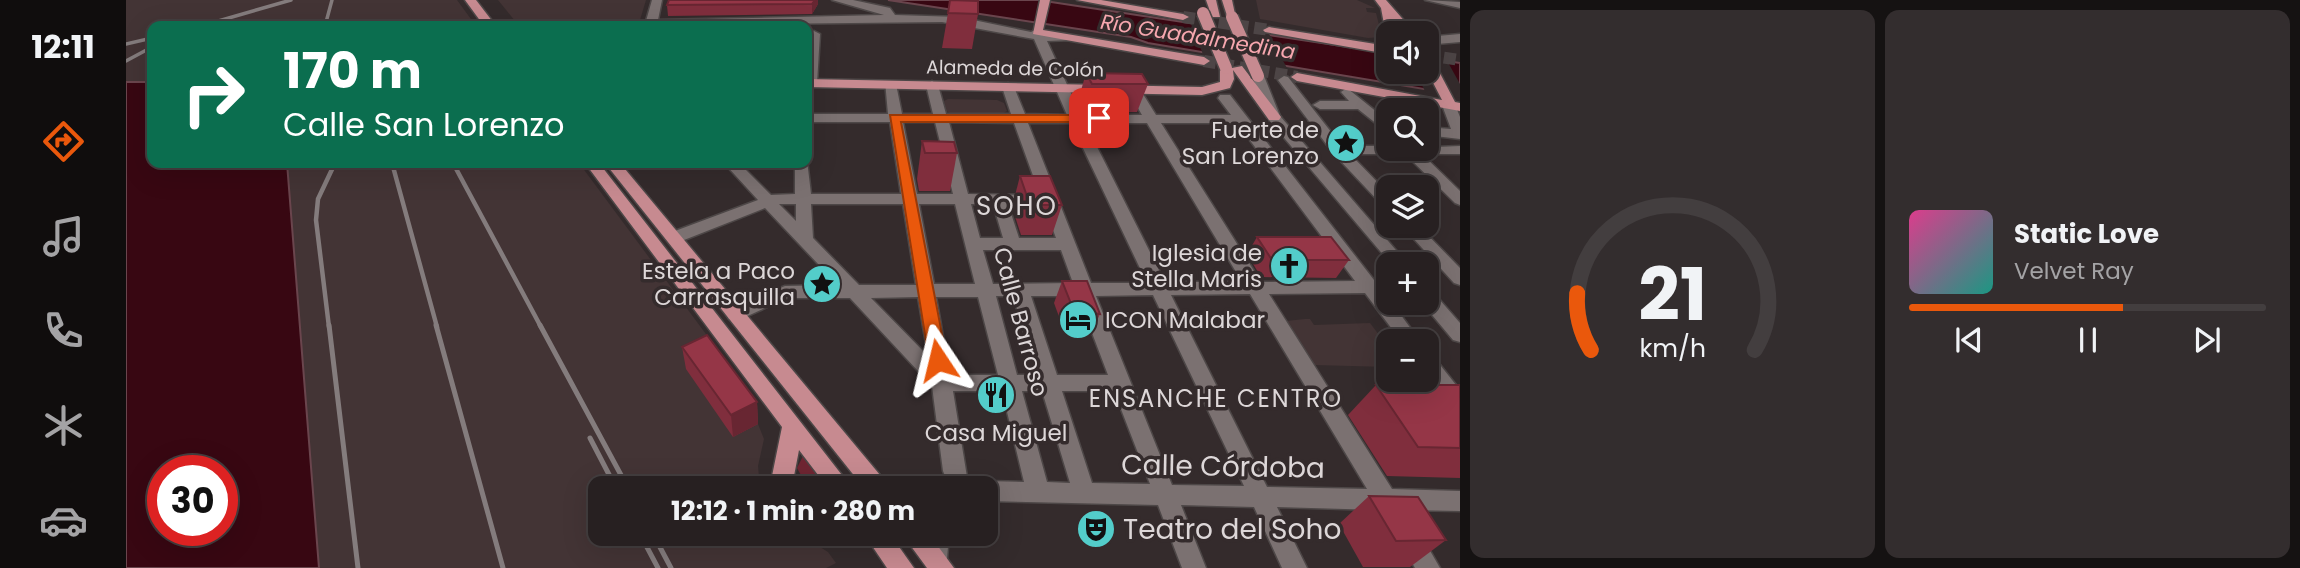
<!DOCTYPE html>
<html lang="es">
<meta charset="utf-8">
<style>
body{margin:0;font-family:Poppins,sans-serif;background:#332d2e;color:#f1f3f6;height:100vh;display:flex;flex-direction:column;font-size:26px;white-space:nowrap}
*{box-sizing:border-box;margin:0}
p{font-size:23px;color:#a4a3a5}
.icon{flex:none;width:38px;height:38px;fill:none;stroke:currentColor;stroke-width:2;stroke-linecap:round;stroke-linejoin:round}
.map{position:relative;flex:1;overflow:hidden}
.sheet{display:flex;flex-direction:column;gap:10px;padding:10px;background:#151212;width:840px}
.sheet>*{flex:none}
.hud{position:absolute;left:21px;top:21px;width:665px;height:147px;border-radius:14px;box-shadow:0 7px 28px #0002,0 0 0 2px #433e3f;background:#0b6e4f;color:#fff;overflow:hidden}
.fabs{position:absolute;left:1250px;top:21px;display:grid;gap:14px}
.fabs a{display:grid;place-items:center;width:63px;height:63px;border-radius:14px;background:#272021;box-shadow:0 7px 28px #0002,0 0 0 2px #433e3f;font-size:35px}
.speed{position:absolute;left:21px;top:455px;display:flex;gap:14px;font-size:35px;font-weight:700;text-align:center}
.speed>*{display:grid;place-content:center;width:91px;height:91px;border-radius:50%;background:#272021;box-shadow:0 7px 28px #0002,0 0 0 2px #433e3f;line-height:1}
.speed .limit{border:10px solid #d22;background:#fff;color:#111}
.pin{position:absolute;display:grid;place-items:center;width:60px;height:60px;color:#fff;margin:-30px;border-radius:14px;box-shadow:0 4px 10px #0006}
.me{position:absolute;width:77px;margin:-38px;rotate:350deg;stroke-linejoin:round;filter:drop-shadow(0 0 5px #0008)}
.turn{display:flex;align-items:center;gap:24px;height:147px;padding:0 21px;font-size:32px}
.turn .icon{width:91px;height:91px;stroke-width:2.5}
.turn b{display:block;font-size:49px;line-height:60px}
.sheet .card{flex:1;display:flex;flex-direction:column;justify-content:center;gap:10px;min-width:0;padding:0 24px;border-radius:14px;background:#332d2e}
.sheet .dial{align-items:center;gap:0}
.dial svg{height:182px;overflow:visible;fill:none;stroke:#433e3f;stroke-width:7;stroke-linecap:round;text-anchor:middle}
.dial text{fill:#f1f3f6;stroke:none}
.song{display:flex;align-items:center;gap:21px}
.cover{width:84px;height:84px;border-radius:10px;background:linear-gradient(135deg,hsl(330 70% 55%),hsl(170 70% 35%))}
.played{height:7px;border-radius:4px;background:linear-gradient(90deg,#ea580c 60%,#433e3f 60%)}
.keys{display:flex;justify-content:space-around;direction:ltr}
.sheet .tiles{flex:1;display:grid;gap:10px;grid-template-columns:repeat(2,1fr)}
.trip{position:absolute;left:462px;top:476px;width:410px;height:70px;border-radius:14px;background:#272021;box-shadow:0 7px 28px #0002,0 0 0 2px #433e3f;font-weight:700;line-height:70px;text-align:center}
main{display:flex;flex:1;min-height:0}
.tabs{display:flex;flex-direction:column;width:126px;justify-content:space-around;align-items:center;background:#100d0d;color:#a4a3a5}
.tabs .icon{width:49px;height:49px}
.tabs .active{color:#ea580c}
.tabs b{font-size:32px;color:#f1f3f6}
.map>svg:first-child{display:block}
.built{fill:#433435}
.green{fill:#6f2532}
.water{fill:#380712;stroke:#6a454d;stroke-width:2;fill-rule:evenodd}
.pier{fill:#342b2c}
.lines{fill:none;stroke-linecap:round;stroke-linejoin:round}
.major-tunnel{stroke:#4d4546;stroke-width:12;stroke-dasharray:12 6;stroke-linecap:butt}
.minor-casing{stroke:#4d4747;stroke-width:3}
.major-casing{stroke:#4d4747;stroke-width:3}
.minor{fill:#7b7171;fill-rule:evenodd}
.major{fill:#c78a90;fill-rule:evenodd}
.rail-far2{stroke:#847c7d;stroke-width:3.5}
.rail-far1{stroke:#847c7d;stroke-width:4.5}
.rail{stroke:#847c7d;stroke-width:5}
.major-bridge-casing{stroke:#4d4747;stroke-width:15;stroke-linecap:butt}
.major-bridge{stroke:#c78a90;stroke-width:12}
.wall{fill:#802e3d}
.shaded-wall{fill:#682632}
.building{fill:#953647;stroke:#682632;stroke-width:2}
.route{fill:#ea580c;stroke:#983908;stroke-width:2}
.labels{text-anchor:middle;stroke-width:7;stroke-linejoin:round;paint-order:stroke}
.far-street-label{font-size:19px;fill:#ddd7d8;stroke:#342b2c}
.far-water-label{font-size:21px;font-style:italic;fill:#f7a7af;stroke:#342b2c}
.poi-label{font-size:23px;fill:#ddd7d8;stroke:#342b2c;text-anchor:end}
.street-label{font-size:23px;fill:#ddd7d8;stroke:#342b2c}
.neighbourhood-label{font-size:24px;letter-spacing:2px;fill:#ddd7d8;stroke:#342b2c}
.quarter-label{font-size:26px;letter-spacing:2px;fill:#ddd7d8;stroke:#342b2c}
.near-street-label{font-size:28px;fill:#ddd7d8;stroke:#342b2c}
.near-poi-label{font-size:28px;fill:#ddd7d8;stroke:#342b2c;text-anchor:start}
</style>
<main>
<nav class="tabs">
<b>12:11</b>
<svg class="icon active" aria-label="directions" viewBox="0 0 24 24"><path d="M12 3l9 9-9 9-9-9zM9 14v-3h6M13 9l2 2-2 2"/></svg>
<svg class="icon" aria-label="music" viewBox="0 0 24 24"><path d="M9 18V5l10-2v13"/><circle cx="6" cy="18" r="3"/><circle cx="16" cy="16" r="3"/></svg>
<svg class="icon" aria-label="phone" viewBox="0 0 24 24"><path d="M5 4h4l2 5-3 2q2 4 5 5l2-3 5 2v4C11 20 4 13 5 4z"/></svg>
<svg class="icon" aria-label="climate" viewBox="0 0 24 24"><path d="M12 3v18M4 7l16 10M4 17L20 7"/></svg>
<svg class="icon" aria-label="car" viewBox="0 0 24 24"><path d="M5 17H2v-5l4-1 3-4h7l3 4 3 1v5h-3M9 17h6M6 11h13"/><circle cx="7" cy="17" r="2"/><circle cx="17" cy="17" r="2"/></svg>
</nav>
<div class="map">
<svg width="1334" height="568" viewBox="0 0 1334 568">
<rect width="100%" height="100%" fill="#342b2c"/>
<g class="built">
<polygon points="0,0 331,0 350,26 26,26 26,82 0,82"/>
<polygon points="372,0 520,0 514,20 399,23 389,21"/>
<polygon points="1130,0 1231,0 1249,8 1240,8 1241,12 1250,13 1256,37 1242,38 1134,19"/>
<polygon points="822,99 871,100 878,103 881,111 876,114 826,114 820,111 818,101"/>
<polygon points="161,163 453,163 594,353 585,357 632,424 638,439 632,466 634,488 474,488 474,534 673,534 702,552 710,563 700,568 193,568"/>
<polygon points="1179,319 1184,319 1188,325 1244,323 1262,347 1262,367 1188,365 1160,321"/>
</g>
<polygon class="green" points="677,456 701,488 682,488 671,468"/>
<g class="water">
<polygon points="762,0 912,0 1262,53 1262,72 1300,72 1300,58 1334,63 1334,95 1022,43 1005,37"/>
<path d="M 0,82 L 26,82 L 26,163 L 161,163 L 193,568 L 0,568 ZM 37,471 L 96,471 L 96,530 L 37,530 Z"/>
</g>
<g class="pier">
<polygon points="1063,19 1141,30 1163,72 1078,57"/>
<polygon points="1300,55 1319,57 1334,84 1334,98 1300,93 1289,72 1300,72"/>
</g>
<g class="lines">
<g class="major-tunnel">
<polyline points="1057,17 1143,30"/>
<polyline points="1300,55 1334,60"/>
<polyline points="1078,61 1171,77"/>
</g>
<defs>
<g id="minor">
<path d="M 526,0 L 536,0 L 532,20 L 758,15 L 706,0 L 727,0 L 764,8 L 769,15 L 833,17 L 905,32 L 911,29 L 917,33 L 946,36 L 946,40 L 921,41 L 955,115 L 1016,115 L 1001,89 L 1007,85 L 1012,86 L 1030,115 L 1105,115 L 1092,98 L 1094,95 L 1104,95 L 1262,298 L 1262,303 L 1266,303 L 1294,341 L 1275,341 L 1239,293 L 1143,294 L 1266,489 L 1334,491 L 1334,511 L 1278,510 L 1280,515 L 1277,523 L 1269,526 L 1261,523 L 1253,510 L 1151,507 L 1181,568 L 1156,568 L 1128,507 L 1055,505 L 1080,568 L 1056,568 L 1032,505 L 859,501 L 859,488 L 824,488 L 817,471 L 806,386 L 724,298 L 661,298 L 615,319 L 603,319 L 600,314 L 603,309 L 659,286 L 712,285 L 639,208 L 553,242 L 547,243 L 539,238 L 541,234 L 632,200 L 598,163 L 613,163 L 645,195 L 669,194 L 669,163 L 681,163 L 681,160 L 685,194 L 775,194 L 764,122 L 681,122 L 681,114 L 762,114 L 759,81 L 770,84 L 776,114 L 807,114 L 800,85 L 806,81 L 812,85 L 820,114 L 885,114 L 876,87 L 882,83 L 888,87 L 899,114 L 941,115 L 908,39 L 816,22 L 469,26 L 475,23 L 520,21 ZM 777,122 L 809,122 L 827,194 L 791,194 ZM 823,122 L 888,123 L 914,195 L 842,194 ZM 902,123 L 945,123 L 1021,283 L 965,283 ZM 959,123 L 1021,123 L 1116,282 L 1039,282 ZM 1035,123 L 1111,123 L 1229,281 L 1135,282 ZM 917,203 L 930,238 L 893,238 L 882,204 ZM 653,204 L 670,204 L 670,221 ZM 685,204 L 777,204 L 790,285 L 733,285 L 687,238 ZM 793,204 L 829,204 L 849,284 L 808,284 ZM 845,204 L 867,204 L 877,238 L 854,238 ZM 857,250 L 935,250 L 947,283 L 867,284 ZM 1124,294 L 1241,489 L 1141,487 L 1045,295 ZM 1027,295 L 1118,486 L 1046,485 L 970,296 ZM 870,296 L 887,296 L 911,375 L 891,375 ZM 905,296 L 952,296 L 982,375 L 931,375 ZM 792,297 L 802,356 L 745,298 ZM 810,297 L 852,297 L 872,375 L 824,375 ZM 827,391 L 876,391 L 898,482 L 859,481 L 850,487 L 841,477 ZM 896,391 L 916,391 L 944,483 L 921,482 ZM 936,391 L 988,391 L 1024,484 L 966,483 Z"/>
<polygon points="1299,0 1334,2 1334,8"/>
<polygon points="688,31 694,34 691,83 685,87 681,86 682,34"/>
<polygon points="1334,34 1334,42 1300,45 1300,37"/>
<polygon points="1132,72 1138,76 1154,116 1282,264 1265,264 1143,120 1126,76"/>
<polygon points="1158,76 1162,77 1216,146 1262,146 1262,149 1334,146 1334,154 1296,154 1334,191 1334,205 1329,203 1279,154 1224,154 1262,193 1262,207 1256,205 1207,153 1152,80"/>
<polygon points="1221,88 1262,121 1262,133 1232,109 1194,109 1187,105 1194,101 1223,101 1215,92"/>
<polygon points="1323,101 1328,102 1334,117 1334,139 1300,135 1300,127 1325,129 1316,105"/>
<polygon points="1276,226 1293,226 1334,268 1334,285 1328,283"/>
<polygon points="1300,290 1306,291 1334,323 1334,342 1327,340 1296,303 1300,303"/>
<polygon points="1300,354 1307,356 1334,390 1334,413 1327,411 1300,376"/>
<polygon points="1284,527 1292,530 1314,568 1289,568 1272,538 1276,530"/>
<polygon points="799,534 823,534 821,559 817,567 801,567 797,559"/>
</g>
<g id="major">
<polygon points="339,0 350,0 370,26 358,26"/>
<polygon points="914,0 924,0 917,30 1078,57 1084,61 1078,65 907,34"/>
<polygon points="951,0 975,0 1057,14 1063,17 1057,20"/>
<polygon points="1080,0 1090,0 1094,17 1086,17"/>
<polygon points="1096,0 1106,0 1110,19 1102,19"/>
<polygon points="1249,0 1260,0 1289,33 1277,33 1268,23 1270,33 1260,35 1255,8"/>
<polygon points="1143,27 1262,46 1262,54 1139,32 1137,30"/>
<polygon points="1300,54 1306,58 1329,102 1334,103 1334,111 1171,81 1165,77 1171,73 1316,100 1300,69"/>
<polygon points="1100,64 1106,68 1116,66 1155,117 1153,120 1143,120 1107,70 1108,79 1104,88 1076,95 681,87 681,79 1076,87 1094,82 1094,68"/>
<polygon points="459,163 473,163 726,488 702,488 673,450 668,476 673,488 651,488 646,476 656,427"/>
<polygon points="479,163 494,163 759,481 762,488 738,488"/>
<polygon points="738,534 764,534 788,568 761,568"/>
<polygon points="776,534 803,534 828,568 801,568"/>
</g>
</defs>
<use href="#minor" class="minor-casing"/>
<use href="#major" class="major-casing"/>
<use href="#minor" class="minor"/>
<use href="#major" class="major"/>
<g class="rail-far2">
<polyline points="75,26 165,0"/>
<polyline points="199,26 206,0"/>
<polyline points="0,44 26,38"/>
<polyline points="0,61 26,47"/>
</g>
<g class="rail-far1">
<polyline points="266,163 311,327"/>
<polyline points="327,163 415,327"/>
<polyline points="203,327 190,220 192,199 209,163"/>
</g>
<g class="rail">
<polyline points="203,325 232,568"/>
<polyline points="310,325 377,568"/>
<polyline points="414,325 502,488"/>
<polyline points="464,438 490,488"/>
<polyline points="514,534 532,568"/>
<polyline points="527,534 545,568"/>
</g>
<defs>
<g id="major-bridge">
<polyline points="1077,13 1100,68"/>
<polyline points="1106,17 1132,76"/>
</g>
</defs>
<use href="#major-bridge" class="major-bridge-casing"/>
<use href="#major-bridge" class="major-bridge"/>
</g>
<g class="wall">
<polygon points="692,0 692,4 686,14 542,16 541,5"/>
<polygon points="822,13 852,14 846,49 816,48"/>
<polygon points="960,73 1022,84 1011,112 957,112 952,101"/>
<polygon points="796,141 831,153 824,191 793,191 791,179"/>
<polygon points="894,176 936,205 926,235 895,235 886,207"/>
<polygon points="1131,237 1223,260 1210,278 1135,277 1121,254"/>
<polygon points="936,281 974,314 964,336 939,333 928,303"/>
<polygon points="556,347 631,402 632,424 607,437 560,369"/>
<polygon points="1250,385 1334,385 1334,478 1261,476 1222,415"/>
<polygon points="1243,496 1320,540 1284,567 1237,567 1213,524"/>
</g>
<g class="shaded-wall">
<polygon points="689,0 692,0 692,4 686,14 686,4"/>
<polygon points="631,402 632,424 607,437 605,415"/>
</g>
<g class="building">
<polygon points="543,0 689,0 686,4 541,5"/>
<polygon points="824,0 852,1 852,14 822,13"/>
<polygon points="960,73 1016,74 1022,84 966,84"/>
<polygon points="796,141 828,142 831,153 799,153"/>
<polygon points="894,176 924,176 936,205 904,205"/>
<polygon points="1131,237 1205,237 1223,260 1146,260"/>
<polygon points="936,281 961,281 974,314 948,311"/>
<polygon points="581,335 631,402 605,415 556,347"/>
<polygon points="1250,385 1334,385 1334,448 1292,447"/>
<polygon points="1243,496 1292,497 1320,540 1270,541"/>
</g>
<polygon class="route" points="764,115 973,115 979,118 973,122 775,122 821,360 812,367 803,360"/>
<defs>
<symbol id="sight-disc" viewBox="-11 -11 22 22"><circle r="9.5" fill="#53cdca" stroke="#342b2c"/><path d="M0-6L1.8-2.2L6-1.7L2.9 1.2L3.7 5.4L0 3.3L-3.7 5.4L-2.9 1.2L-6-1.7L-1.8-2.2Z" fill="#111"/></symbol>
<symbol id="church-disc" viewBox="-11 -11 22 22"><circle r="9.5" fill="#53cdca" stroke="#342b2c"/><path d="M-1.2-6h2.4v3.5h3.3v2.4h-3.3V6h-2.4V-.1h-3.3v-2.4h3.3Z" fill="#111"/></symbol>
<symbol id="hotel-disc" viewBox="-11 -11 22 22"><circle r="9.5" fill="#53cdca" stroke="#342b2c"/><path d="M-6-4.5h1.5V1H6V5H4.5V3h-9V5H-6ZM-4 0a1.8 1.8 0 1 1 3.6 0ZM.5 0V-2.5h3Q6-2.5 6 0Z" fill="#111"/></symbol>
<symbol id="restaurant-disc" viewBox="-11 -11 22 22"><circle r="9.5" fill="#53cdca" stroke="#342b2c"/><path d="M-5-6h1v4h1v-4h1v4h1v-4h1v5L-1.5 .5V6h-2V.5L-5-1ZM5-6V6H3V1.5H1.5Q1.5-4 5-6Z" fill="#111"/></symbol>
<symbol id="theatre-disc" viewBox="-11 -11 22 22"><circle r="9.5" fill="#53cdca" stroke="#342b2c"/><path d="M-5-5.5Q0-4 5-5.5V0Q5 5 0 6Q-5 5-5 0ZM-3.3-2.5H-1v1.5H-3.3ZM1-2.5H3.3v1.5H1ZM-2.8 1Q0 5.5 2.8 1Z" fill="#111"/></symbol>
</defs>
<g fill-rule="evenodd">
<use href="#sight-disc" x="1198" y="121" width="44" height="44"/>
<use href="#church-disc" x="1141" y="244" width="44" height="44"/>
<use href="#sight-disc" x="674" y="262" width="44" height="44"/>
<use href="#hotel-disc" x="930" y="298" width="44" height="44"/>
<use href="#restaurant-disc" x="848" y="373" width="44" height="44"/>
<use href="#theatre-disc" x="948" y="507" width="44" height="44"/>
</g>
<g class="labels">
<g class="far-street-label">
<text transform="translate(889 68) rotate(1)" y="7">Alameda de Colón</text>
</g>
<g class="far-water-label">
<text transform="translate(1072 37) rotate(9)" y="7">Río Guadalmedina</text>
</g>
<g class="poi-label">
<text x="1193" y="138">Fuerte de<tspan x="1193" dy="26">San Lorenzo</tspan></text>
<text x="1136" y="261">Iglesia de<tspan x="1136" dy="26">Stella Maris</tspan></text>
<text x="669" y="279">Estela a Paco<tspan x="669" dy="26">Carrasquilla</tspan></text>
<text x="979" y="328" text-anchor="start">ICON Malabar</text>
<text x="870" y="441" text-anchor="middle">Casa Miguel</text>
</g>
<g class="street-label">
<text transform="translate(895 322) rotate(75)" y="8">Calle Barroso</text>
</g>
<g class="neighbourhood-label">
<text x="1090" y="407">ENSANCHE CENTRO</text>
</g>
<g class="quarter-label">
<text x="891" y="215">SOHO</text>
</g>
<g class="near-street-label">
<text transform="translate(1097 466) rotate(1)" y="10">Calle Córdoba</text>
</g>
<g class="near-poi-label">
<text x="997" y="539">Teatro del Soho</text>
</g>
</g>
</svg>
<div class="fabs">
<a><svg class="icon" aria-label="sound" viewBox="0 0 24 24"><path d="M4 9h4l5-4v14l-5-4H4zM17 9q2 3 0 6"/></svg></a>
<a><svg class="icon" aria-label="search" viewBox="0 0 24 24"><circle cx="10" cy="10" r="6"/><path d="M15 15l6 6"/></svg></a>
<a><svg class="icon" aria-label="layers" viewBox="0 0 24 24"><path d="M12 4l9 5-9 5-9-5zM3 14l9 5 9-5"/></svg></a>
<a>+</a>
<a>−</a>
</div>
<div class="speed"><div class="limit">30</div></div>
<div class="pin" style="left:973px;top:118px;background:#d93025"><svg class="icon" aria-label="arrive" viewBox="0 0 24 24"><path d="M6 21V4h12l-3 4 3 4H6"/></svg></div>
<svg class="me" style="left:812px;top:360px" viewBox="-20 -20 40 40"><path d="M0-17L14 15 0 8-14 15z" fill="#ea580c" stroke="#fff" stroke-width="4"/></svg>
<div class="trip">12:12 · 1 min · 280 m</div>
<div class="hud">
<div class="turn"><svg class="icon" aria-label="right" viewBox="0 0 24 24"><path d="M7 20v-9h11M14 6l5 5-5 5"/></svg><div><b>170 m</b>Calle San Lorenzo</div></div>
</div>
</div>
<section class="sheet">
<div class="tiles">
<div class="card dial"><svg viewBox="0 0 100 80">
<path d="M14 69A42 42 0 1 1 86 69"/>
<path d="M14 69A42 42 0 0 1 8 44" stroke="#ea580c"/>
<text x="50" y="56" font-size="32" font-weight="700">21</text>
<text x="50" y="72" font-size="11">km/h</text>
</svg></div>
<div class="card">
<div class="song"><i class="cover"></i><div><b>Static Love</b><p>Velvet Ray</p></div></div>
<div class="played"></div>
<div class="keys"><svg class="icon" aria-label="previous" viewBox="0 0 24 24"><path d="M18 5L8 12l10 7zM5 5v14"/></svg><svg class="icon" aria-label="pause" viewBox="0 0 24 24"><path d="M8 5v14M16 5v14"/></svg><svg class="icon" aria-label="next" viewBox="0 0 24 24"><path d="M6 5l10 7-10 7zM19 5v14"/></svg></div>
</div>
</div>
</section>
</main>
